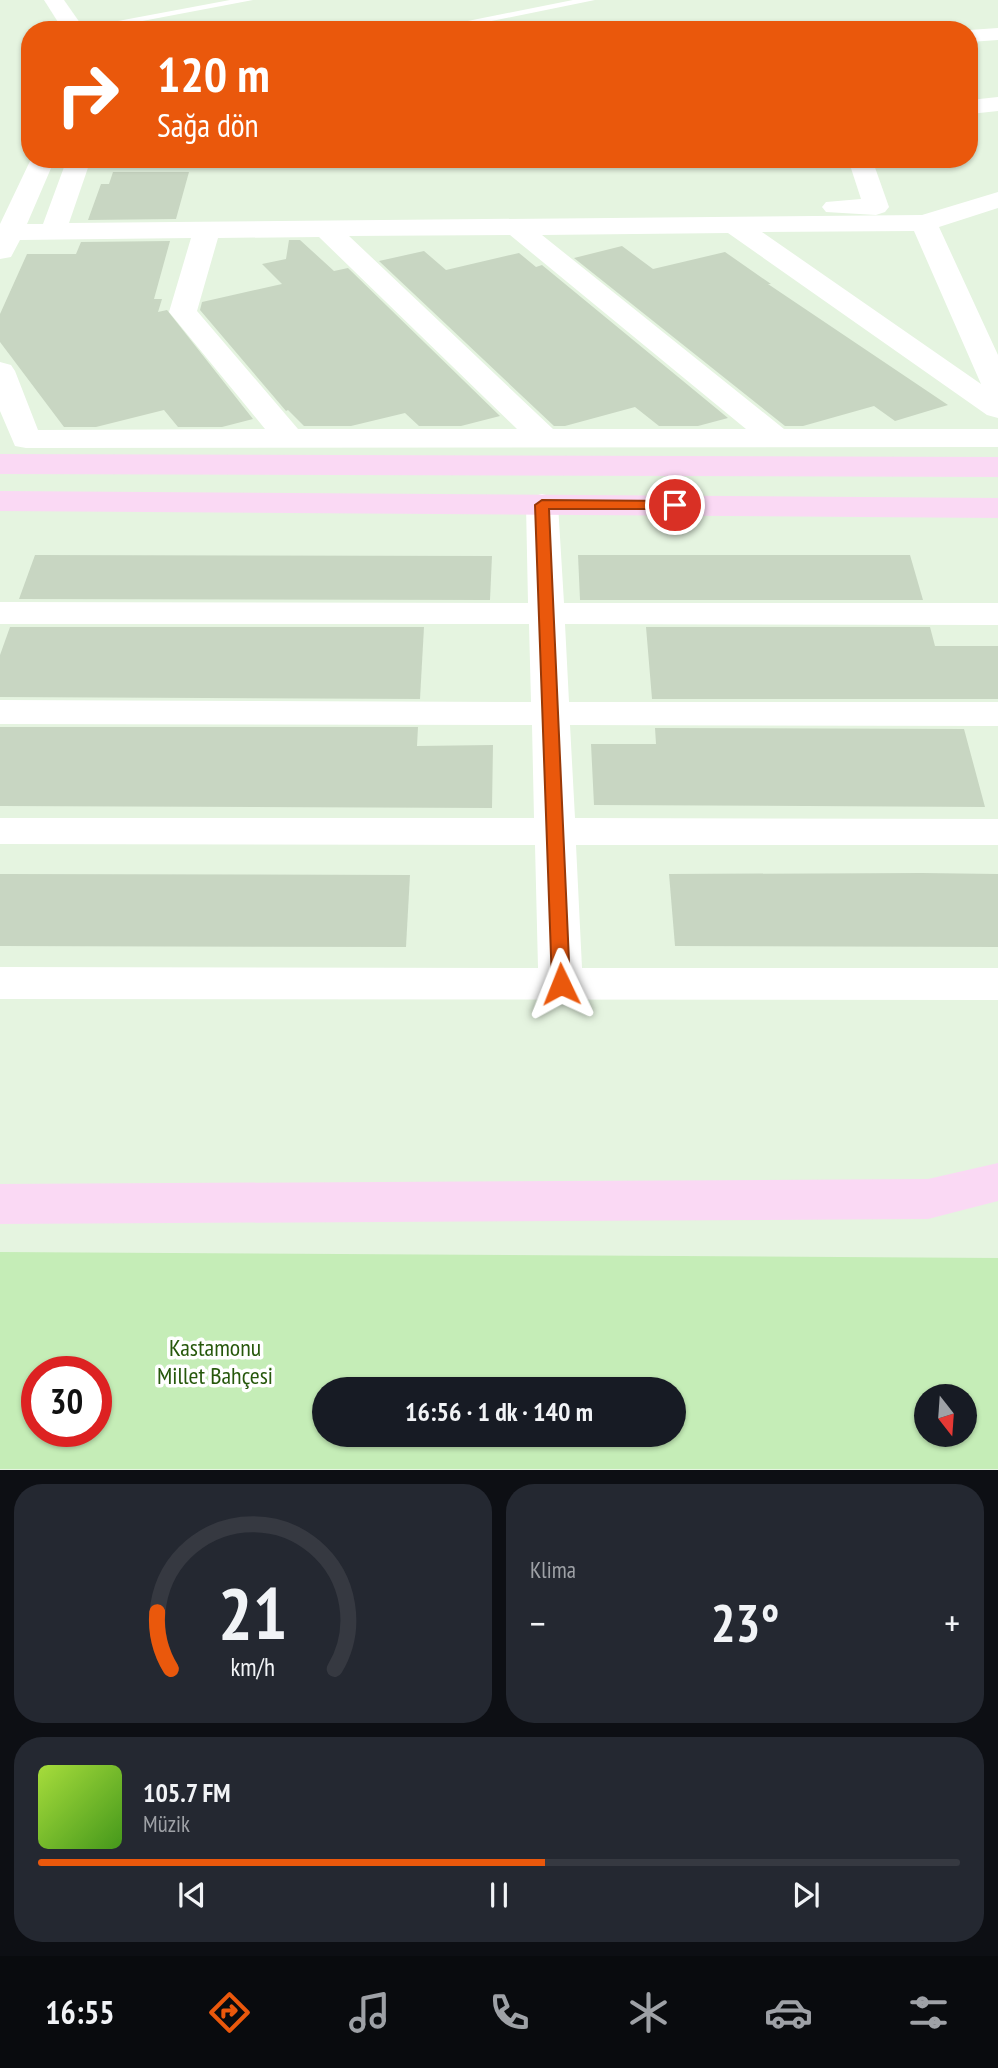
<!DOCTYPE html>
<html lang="tr">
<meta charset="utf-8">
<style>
body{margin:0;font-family:"PT Sans Narrow",sans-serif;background:#242831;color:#f1f3f6;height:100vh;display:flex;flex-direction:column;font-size:26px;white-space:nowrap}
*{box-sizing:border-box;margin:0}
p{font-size:23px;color:#9ea1a6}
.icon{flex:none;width:38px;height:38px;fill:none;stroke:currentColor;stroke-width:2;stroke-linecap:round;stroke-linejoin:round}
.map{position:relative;height:1470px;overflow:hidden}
.sheet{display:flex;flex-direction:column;gap:14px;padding:14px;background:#0d0f14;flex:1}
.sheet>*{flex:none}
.guide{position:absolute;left:21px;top:21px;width:957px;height:147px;border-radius:28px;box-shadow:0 2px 5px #0004;background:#ea580c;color:#fff;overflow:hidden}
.needle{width:46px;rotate:163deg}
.fabs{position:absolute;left:914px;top:1384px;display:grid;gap:14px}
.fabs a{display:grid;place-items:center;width:63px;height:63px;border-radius:50%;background:#171b24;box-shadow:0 2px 5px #0004;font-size:35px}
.speed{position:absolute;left:21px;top:1356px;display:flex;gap:14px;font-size:35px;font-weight:700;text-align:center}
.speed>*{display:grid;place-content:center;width:91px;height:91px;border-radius:50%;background:#171b24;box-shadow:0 2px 5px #0004;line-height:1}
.speed .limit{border:10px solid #d22;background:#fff;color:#111}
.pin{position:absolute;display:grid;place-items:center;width:60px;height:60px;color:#fff;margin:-30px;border:4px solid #fff;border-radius:50%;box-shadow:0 2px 7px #0007}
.me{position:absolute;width:77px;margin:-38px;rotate:358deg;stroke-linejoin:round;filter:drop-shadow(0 0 5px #0008)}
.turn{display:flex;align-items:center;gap:24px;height:147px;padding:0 21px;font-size:32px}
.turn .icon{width:91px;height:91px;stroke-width:2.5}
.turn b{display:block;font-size:49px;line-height:60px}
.big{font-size:52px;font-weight:800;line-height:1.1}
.sheet .card{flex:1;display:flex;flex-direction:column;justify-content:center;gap:10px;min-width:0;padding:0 24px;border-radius:28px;background:#242831}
.sheet .dial{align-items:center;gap:0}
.dial svg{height:182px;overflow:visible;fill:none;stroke:#363941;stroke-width:7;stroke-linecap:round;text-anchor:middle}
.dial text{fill:#f1f3f6;stroke:none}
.song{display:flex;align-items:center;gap:21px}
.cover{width:84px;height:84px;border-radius:10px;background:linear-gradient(135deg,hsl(80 70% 55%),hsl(100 70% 35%))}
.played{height:7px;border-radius:4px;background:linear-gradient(90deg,#ea580c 55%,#363941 55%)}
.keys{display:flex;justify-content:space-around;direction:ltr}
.heat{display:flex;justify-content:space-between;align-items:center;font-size:38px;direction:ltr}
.sheet .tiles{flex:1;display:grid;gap:14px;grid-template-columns:1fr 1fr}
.card:last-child{grid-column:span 2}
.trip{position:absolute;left:312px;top:1377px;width:374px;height:70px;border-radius:35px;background:#171b24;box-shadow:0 2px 5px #0004;font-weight:800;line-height:70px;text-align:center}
.dock{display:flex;height:112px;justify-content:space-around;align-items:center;background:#090b0e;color:#9ea1a6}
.dock .icon{width:49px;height:49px}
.dock .selected{color:#ea580c}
.dock b{font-size:32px;color:#f1f3f6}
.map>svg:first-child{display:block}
.green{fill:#c5edb7;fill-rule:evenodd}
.building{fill:#c8d6c2}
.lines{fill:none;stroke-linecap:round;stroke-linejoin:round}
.lane{fill:#fff;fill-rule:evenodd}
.street{fill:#fff;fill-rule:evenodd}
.secondary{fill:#fad9f4;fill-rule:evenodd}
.route{fill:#ea580c;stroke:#983908;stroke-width:2}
.labels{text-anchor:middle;stroke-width:7;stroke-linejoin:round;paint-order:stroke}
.near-park-label{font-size:24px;fill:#27580c;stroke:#fff}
</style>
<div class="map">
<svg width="998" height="1470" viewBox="0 0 998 1470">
<rect width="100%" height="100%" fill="#e5f4e0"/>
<path class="green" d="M 0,1252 L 998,1258 L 998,1469 L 0,1469 ZM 37,1372 L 96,1372 L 96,1432 L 37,1432 ZM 324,1390 L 674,1390 L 674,1435 L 324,1435 ZM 926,1396 L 964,1396 L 964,1435 L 926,1435 Z"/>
<g class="building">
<polygon points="113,172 189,172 176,219 88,220 101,184 109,184"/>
<polygon points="289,240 300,240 334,271 348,268 500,416 461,426 419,426 405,413 351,426 304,426 288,410 286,411 200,310 202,302 282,284 262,264 286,259"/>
<polygon points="170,241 154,299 162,299 158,312 167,310 253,419 222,427 178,427 164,410 96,427 64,427 0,342 0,314 27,254 76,254 81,242"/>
<polygon points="622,246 653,269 725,252 771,284 768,284 948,405 895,421 874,406 803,426 785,426 574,258"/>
<polygon points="424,251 446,270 519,253 536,267 542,265 728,418 698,426 659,426 635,407 565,426 554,426 379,261"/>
<polygon points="35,555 492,556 490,600 19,599"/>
<polygon points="578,555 910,555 923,600 580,600"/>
<polygon points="10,627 424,627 420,699 0,697 0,655"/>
<polygon points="646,627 930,627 935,646 998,646 998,699 652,699"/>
<polygon points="0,727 418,727 417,746 493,745 492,808 0,806"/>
<polygon points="655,728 964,729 985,807 594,805 591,744 656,744"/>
<polygon points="922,873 998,874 998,947 675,946 669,874"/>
<polygon points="0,874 410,875 406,947 0,946"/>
</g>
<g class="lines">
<g class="lane">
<polygon points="230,0 253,0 95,30 70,30"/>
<polygon points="573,0 595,0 447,30 423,30"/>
</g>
<g class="street">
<polygon points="44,0 64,0 85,30 63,30"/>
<polygon points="998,28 998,40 970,42 969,30"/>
<polygon points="998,97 998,111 970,114 970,100"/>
<path d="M 31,159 L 55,159 L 27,224 L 43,224 L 67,159 L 91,159 L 69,223 L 922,215 L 998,192 L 998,208 L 939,227 L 998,355 L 998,418 L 987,415 L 728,233 L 542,235 L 784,429 L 998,429 L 998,447 L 26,448 L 15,446 L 0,411 L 0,362 L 11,365 L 15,371 L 38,430 L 265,429 L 169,312 L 191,238 L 20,240 L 11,257 L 0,259 L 0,224 ZM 914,231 L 981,384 L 762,232 ZM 510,235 L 746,429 L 553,429 L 349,236 ZM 319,237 L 517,429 L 298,429 L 197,311 L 218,238 Z"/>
<polygon points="848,159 872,159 889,207 885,212 876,215 826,212 822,207 826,202 861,199"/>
<polygon points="542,494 554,497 558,504 564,603 998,603 998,625 565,624 569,702 998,702 998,726 570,725 575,818 998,819 998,845 576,845 582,968 998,968 998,1000 0,999 0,967 538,968 535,845 0,844 0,818 534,818 532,725 0,724 0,700 531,702 529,624 0,624 0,602 528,603 526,504 530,497"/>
</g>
<g class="secondary">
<polygon points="0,454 998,457 998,477 0,474"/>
<polygon points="0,491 998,498 998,518 0,511"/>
<polygon points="998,1163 998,1201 928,1219 0,1224 0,1184 928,1179"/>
</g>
</g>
<polygon class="route" points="542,500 675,501 682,505 675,509 549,509 570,984 568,988 555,988 552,984 535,505"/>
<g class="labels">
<g class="near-park-label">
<text x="215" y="1356">Kastamonu<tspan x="215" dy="28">Millet Bahçesi</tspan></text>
</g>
</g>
</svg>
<div class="fabs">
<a><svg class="needle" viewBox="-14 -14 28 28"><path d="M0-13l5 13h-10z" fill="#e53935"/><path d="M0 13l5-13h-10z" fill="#9ea1a6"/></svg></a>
</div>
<div class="speed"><div class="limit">30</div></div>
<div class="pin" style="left:675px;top:505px;background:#d93025"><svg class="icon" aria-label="arrive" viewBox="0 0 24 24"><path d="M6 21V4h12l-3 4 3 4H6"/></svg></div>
<svg class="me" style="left:561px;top:984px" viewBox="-20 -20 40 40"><path d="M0-17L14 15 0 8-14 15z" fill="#ea580c" stroke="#fff" stroke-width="4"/></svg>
<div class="trip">16:56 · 1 dk · 140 m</div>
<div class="guide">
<div class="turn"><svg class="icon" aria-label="right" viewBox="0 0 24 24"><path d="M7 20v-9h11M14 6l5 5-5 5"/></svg><div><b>120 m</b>Sağa dön</div></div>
</div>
</div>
<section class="sheet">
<div class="tiles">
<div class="card dial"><svg viewBox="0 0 100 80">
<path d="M14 69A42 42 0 1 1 86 69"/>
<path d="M14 69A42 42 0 0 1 8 44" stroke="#ea580c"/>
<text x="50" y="56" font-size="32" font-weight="700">21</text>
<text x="50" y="72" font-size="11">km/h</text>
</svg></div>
<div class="card"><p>Klima</p>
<div class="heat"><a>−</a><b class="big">23°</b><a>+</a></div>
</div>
<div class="card">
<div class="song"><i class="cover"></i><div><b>105.7 FM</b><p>Müzik</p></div></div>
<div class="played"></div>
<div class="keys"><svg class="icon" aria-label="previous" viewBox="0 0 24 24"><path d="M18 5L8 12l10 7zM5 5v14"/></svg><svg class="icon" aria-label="pause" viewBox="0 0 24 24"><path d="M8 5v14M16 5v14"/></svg><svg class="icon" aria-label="next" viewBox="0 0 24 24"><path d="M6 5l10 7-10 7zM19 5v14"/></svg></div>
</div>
</div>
</section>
<nav class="dock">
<b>16:55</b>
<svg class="icon selected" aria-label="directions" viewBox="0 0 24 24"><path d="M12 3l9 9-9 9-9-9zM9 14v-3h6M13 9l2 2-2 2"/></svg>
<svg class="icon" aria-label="music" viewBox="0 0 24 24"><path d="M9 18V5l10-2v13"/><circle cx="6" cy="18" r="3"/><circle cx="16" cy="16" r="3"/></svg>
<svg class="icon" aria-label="phone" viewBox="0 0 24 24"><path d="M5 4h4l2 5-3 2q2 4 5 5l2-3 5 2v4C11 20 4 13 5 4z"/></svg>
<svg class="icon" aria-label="climate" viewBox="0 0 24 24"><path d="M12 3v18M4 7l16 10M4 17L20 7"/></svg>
<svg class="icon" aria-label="car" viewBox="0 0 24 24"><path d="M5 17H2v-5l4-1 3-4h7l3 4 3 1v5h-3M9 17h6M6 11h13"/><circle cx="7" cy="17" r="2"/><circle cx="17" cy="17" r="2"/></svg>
<svg class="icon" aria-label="filters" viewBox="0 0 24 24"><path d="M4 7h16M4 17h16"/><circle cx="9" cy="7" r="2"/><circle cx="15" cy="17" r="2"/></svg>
</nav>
